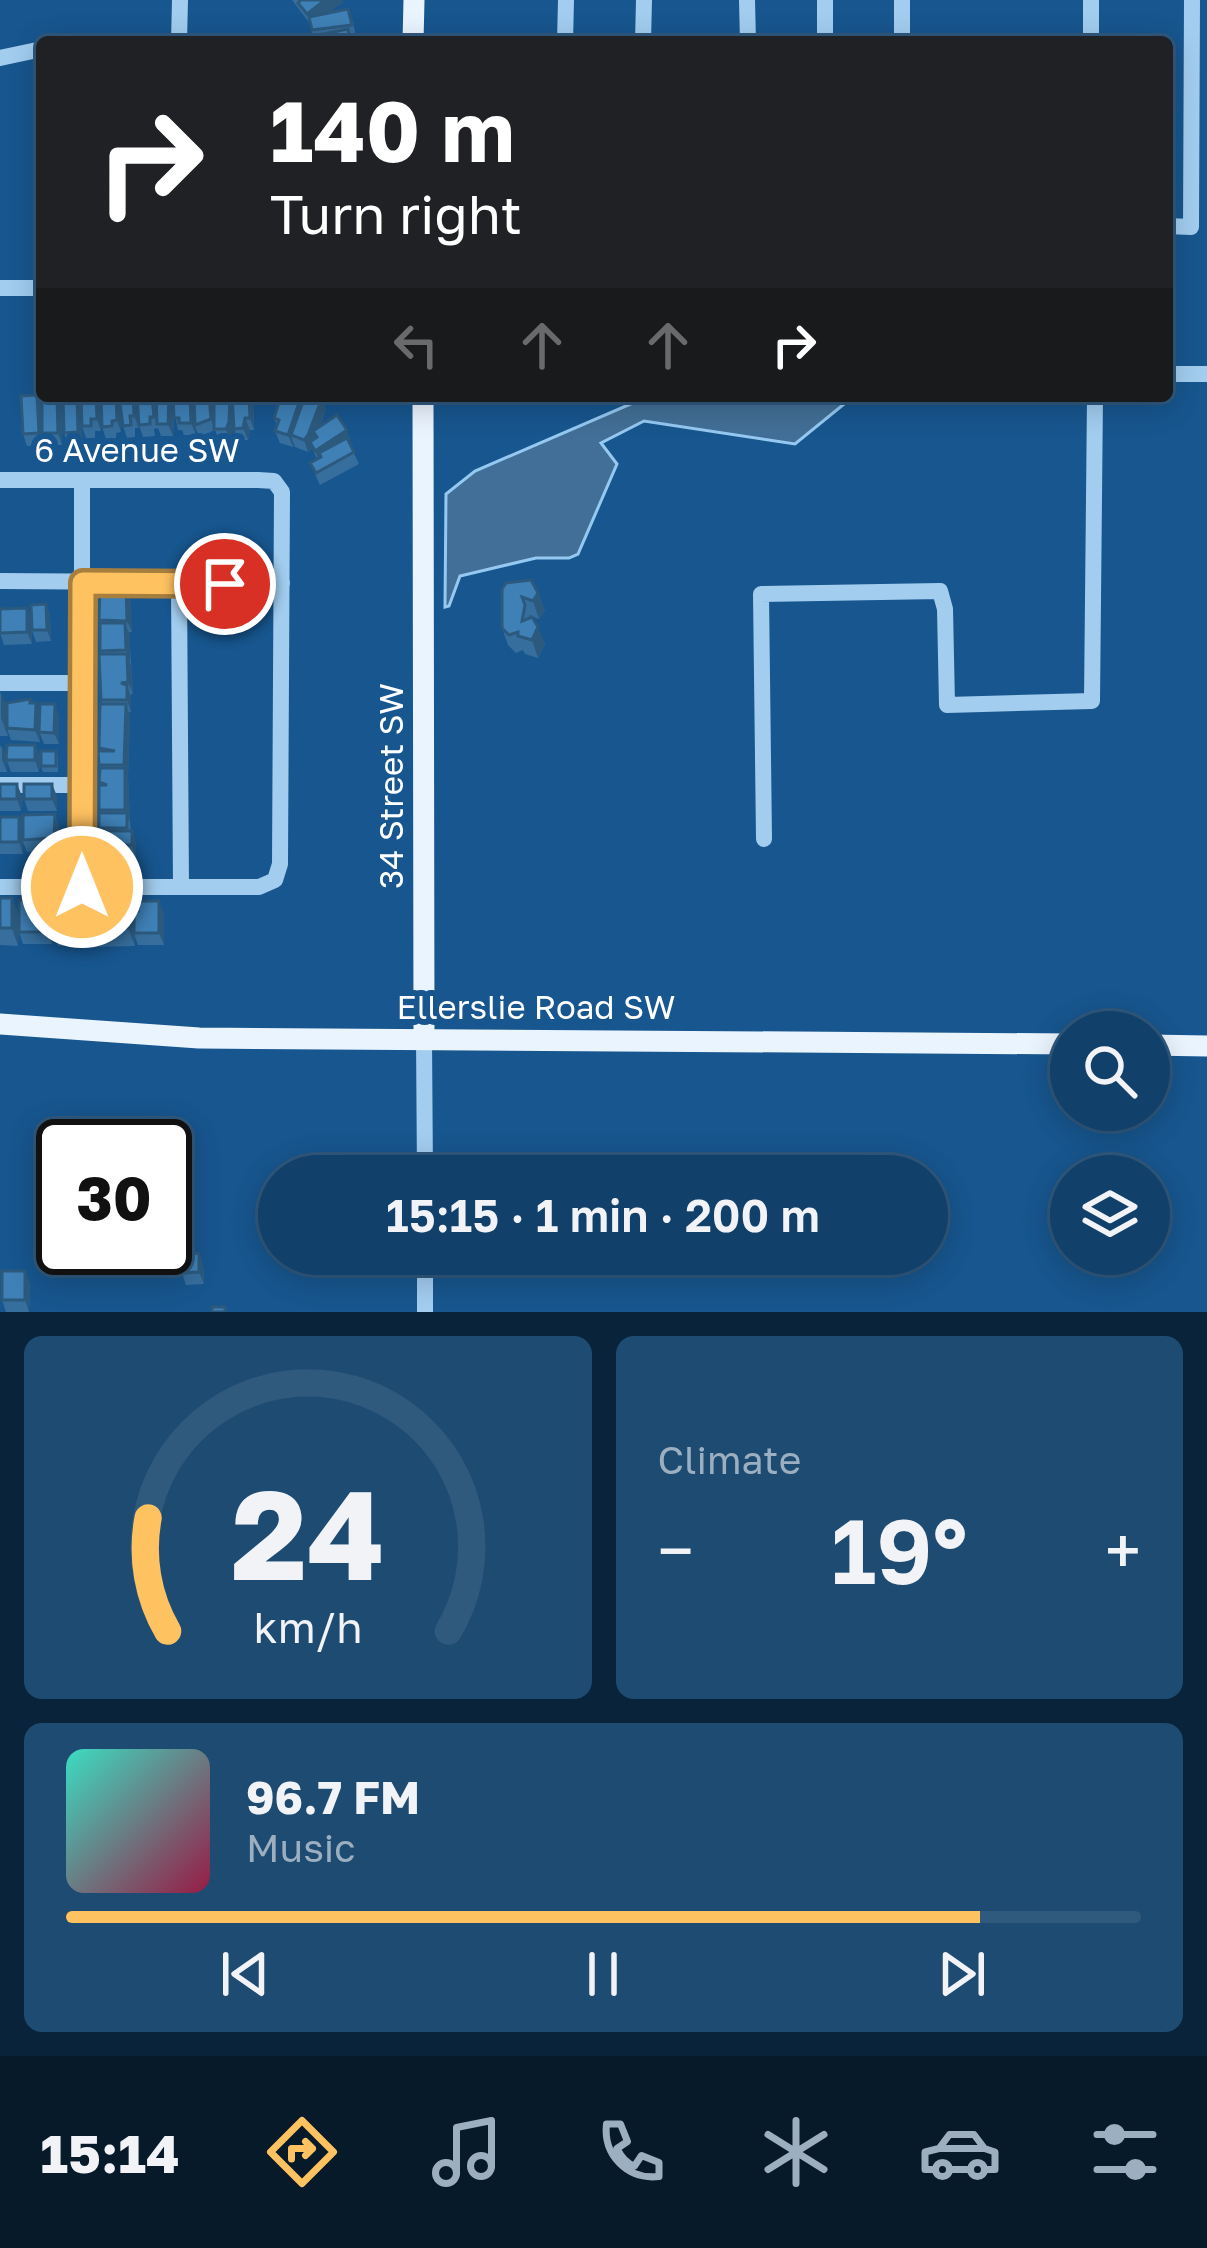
<!DOCTYPE html>
<meta charset="utf-8">
<style>
body{margin:0;font-family:"Golos Text",sans-serif;background:#1e4b72;color:#f1f3f6;height:100vh;display:flex;flex-direction:column;font-size:45px;white-space:nowrap}
*{box-sizing:border-box;margin:0}
p{font-size:39px;color:#9cafc1}
.icon{flex:none;width:66px;height:66px;fill:none;stroke:currentColor;stroke-width:2;stroke-linecap:round;stroke-linejoin:round}
.map{position:relative;height:1312px;overflow:hidden}
.panel{display:flex;flex-direction:column;gap:24px;padding:24px;background:#09233a;flex:1}
.panel>*{flex:none}
.guide{position:absolute;left:36px;top:36px;width:1137px;height:366px;border-radius:12px;box-shadow:0 6px 30px #0003,0 0 0 3px #30597e;background:#202124;color:#fff;overflow:hidden}
.tools{position:absolute;left:1050px;top:1011px;display:grid;gap:24px}
.tools a{display:grid;place-items:center;width:120px;height:120px;border-radius:50%;background:#11406a;box-shadow:0 6px 30px #0003,0 0 0 3px #30597e;font-size:60px}
.speed{position:absolute;left:36px;top:1119px;display:flex;gap:24px;font-size:60px;font-weight:700;text-align:center}
.speed>*{display:grid;place-content:center;width:156px;height:156px;border-radius:50%;background:#11406a;box-shadow:0 6px 30px #0003,0 0 0 3px #30597e;line-height:1}
.speed .limit{border:6px solid #111;border-radius:18px;background:#fff;color:#111}
.pin{position:absolute;display:grid;place-items:center;width:102px;height:102px;color:#fff;margin:-51px;border:6px solid #fff;border-radius:50%;box-shadow:0 3px 12px #0007}
.me{position:absolute;width:132px;margin:-66px;rotate:0deg;stroke-linejoin:round;filter:drop-shadow(0 0 9px #0008)}
.turn{display:flex;align-items:center;gap:42px;height:252px;padding:0 36px;font-size:54px}
.turn .icon{width:156px;height:156px;stroke-width:2.5}
.turn b{display:block;font-size:84px;line-height:102px}
.lanes{display:flex;align-items:center;height:114px;padding:0 36px;background:#0003;justify-content:center;gap:60px;direction:ltr}
.lanes .off{opacity:.35}
.big{font-size:90px;font-weight:600;line-height:1.1}
.panel .card{flex:1;display:flex;flex-direction:column;justify-content:center;gap:18px;min-width:0;padding:0 42px;border-radius:18px;background:#1e4b72}
.panel .dial{align-items:center;gap:0}
.dial svg{height:312px;overflow:visible;fill:none;stroke:#30597e;stroke-width:7;stroke-linecap:round;text-anchor:middle}
.dial text{fill:#f1f3f6;stroke:none}
.song{display:flex;align-items:center;gap:36px}
.cover{width:144px;height:144px;border-radius:18px;background:linear-gradient(135deg,hsl(170 70% 55%),hsl(340 70% 35%))}
.played{height:12px;border-radius:6px;background:linear-gradient(90deg,#ffc260 85%,#30597e 85%)}
.keys{display:flex;justify-content:space-around;direction:ltr}
.heat{display:flex;justify-content:space-between;align-items:center;font-size:66px;direction:ltr}
.panel .tiles{flex:1;display:grid;gap:24px;grid-template-columns:1fr 1fr}
.card:last-child{grid-column:span 2}
.trip{position:absolute;left:258px;top:1155px;width:690px;height:120px;border-radius:60px;background:#11406a;box-shadow:0 6px 30px #0003,0 0 0 3px #30597e;font-weight:600;line-height:120px;text-align:center}
.dock{display:flex;height:192px;justify-content:space-around;align-items:center;background:#071a2a;color:#9cafc1}
.dock .icon{width:84px;height:84px}
.dock .current{color:#ffc260}
.dock b{font-size:54px;color:#f1f3f6}
.map>svg:first-child{display:block}
.water{fill:#426f97;stroke:#95c9f2;stroke-width:3}
.lines{fill:none;stroke-linecap:round;stroke-linejoin:round}
.minor{stroke:#a2cdef;stroke-width:16}
.major{stroke:#eaf4ff;stroke-width:21}
.wall{fill:#366e9d}
.shaded-wall{fill:#2c5a7f}
.building{fill:#3f80b6;stroke:#2c5a7f;stroke-width:3}
.route-casing{stroke:#a67e3e;stroke-width:30}
.route{stroke:#ffc260;stroke-width:21}
.labels{text-anchor:middle;stroke-width:12;stroke-linejoin:round;paint-order:stroke}
.street-label{font-size:33px;fill:#fff;stroke:#17568e}
</style>
<div class="map">
<svg width="1207" height="1312" viewBox="0 0 1207 1312">
<rect width="100%" height="100%" fill="#17568e"/>
<polygon class="water" points="649,396 854,396 795,444 644,421 601,443 617,464 578,554 569,558 536,558 460,576 449,606 445,607 446,494 475,471"/>
<g class="lines">
<g class="minor">
<polyline points="747,0 748,42"/>
<polyline points="825,0 825,42"/>
<polyline points="139,42 265,42"/>
<polyline points="179,42 180,0"/>
<polyline points="565,42 566,0"/>
<polyline points="643,42 644,0"/>
<polyline points="902,42 902,0"/>
<polyline points="1091,42 1091,0"/>
<polyline points="0,58 42,49"/>
<polyline points="1167,226 1191,227 1192,0"/>
<polyline points="0,288 42,288"/>
<polyline points="1167,374 1207,374"/>
<polyline points="0,480 258,480 274,481 282,492 280,864 275,880 259,887 0,887"/>
<polyline points="0,581 282,583"/>
<polyline points="179,584 181,887"/>
<polyline points="0,683 82,683"/>
<polyline points="0,785 82,785"/>
<polyline points="764,839 761,594 940,591 945,609 947,705 1092,701 1095,396"/>
<polyline points="82,887 82,481"/>
<polyline points="424,1038 425,1176"/>
<polyline points="425,1254 425,1312"/>
</g>
<g class="major">
<polyline points="413,42 414,0"/>
<polyline points="423,396 424,1038"/>
<polyline points="0,1024 199,1038 1071,1044"/>
<polyline points="1149,1045 1207,1046"/>
</g>
</g>
<g class="wall">
<polygon points="292,0 343,0 343,2 328,13 353,21 356,37 351,38 353,42 314,42 311,25"/>
<polygon points="37,395 41,407 42,396 60,396 61,401 62,445 46,445 43,437 44,445 27,446 23,434"/>
<polygon points="63,396 98,396 100,403 101,431 95,431 95,438 86,438 82,426 81,405 82,444 68,444 64,433"/>
<polygon points="137,396 192,396 194,401 213,401 214,419 232,400 253,399 254,430 250,430 248,440 238,441 234,429 230,441 219,441 215,430 199,437 195,426 196,435 184,435 182,430 178,430 174,411 173,436 161,436 158,428 154,429 155,436 143,437 139,425 138,410 139,428 135,428 135,437 127,438 123,426 120,403 121,432 116,433 116,438 106,439 102,427 120,403"/>
<polygon points="301,397 302,402 326,410 320,426 351,442 349,443 359,464 320,485 310,463 317,459 312,448 308,452 295,447 294,444 293,447 280,443 275,431 277,426 274,418"/>
<polygon points="128,574 132,586 132,597 129,597 132,632 129,632 133,694 131,694 131,712 129,712 130,716 128,777 130,822 131,831 136,843 136,857 109,857 105,840 99,828 99,748 102,704 99,620 101,585"/>
<polygon points="502,589 538,593 545,611 539,619 529,615 545,644 538,658 525,654 523,650 516,653 508,645 502,628"/>
<polygon points="46,604 50,616 51,641 36,642 32,630"/>
<polygon points="27,608 31,620 32,644 4,645 0,633"/>
<polygon points="0,692 7,707 32,703 39,713 59,716 59,744 44,744 40,734 40,742 11,740 8,732 8,736 0,736"/>
<polygon points="0,745 6,756 35,745 40,757 39,772 11,772 7,761 7,772 0,772"/>
<polygon points="56,751 58,757 58,772 43,772 41,766"/>
<polygon points="0,784 22,796 21,811 0,811"/>
<polygon points="57,796 57,811 28,811 24,799"/>
<polygon points="0,817 19,817 23,827 59,826 59,850 27,852 23,842 23,854 0,854"/>
<polygon points="80,893 86,910 91,904 123,893 134,919 164,913 164,945 138,945 135,937 135,946 93,947 87,930 87,945 58,946 52,931 52,944 23,944 19,932 51,907"/>
<polygon points="0,898 12,898 19,916 18,946 0,945"/>
<polygon points="279,1181 279,1220 274,1220 267,1202"/>
<polygon points="60,1191 63,1191 63,1238 55,1237 49,1222 41,1222 35,1204"/>
<polygon points="119,1248 157,1248 157,1250 149,1249 149,1256 122,1256"/>
<polygon points="199,1253 203,1265 204,1284 186,1285 182,1273"/>
<polygon points="580,1254 584,1265 584,1272 549,1272 545,1260"/>
<polygon points="30,1283 29,1312 6,1312 2,1300"/>
</g>
<g class="shaded-wall">
<polygon points="325,0 343,0 343,2 311,26 307,14"/>
<polygon points="37,395 41,407 44,445 39,433"/>
<polygon points="57,396 60,396 61,401 62,445 58,433"/>
<polygon points="77,396 81,396 82,444 78,432"/>
<polygon points="96,396 100,403 101,431 97,419"/>
<polygon points="116,396 120,403 121,432 117,420"/>
<polygon points="133,396 136,396 137,399 139,428 134,416"/>
<polygon points="169,396 173,396 174,400 173,436 168,424"/>
<polygon points="190,396 192,396 194,401 196,435 191,423"/>
<polygon points="209,396 211,396 213,401 215,431 211,419"/>
<polygon points="230,396 234,404 234,434 230,441 226,429"/>
<polygon points="249,396 252,396 253,399 254,430 250,418"/>
<polygon points="301,397 305,409 291,435 294,444 293,447 288,435"/>
<polygon points="322,398 326,410 317,436 313,431 316,439 310,442 312,448 308,452 304,440"/>
<polygon points="245,418 250,430 248,440 243,428"/>
<polygon points="347,430 351,442 320,463 315,451"/>
<polygon points="126,589 131,601 132,632 127,621"/>
<polygon points="538,593 545,611 539,619 533,601"/>
<polygon points="46,604 50,616 51,641 47,630"/>
<polygon points="27,608 31,620 32,644 27,632"/>
<polygon points="125,623 130,635 130,662 126,650"/>
<polygon points="538,627 545,644 538,658 532,640"/>
<polygon points="127,654 131,666 133,694 128,682"/>
<polygon points="127,685 131,697 131,712 127,700"/>
<polygon points="1,692 8,710 8,736 1,718"/>
<polygon points="36,703 40,715 40,742 35,730"/>
<polygon points="55,704 59,716 59,744 54,733"/>
<polygon points="126,704 130,716 128,777 130,822 125,810 124,765"/>
<polygon points="2,745 7,757 7,772 2,760"/>
<polygon points="35,745 40,757 39,772 35,760"/>
<polygon points="17,784 22,796 21,811 17,799"/>
<polygon points="52,784 57,796 57,811 52,799"/>
<polygon points="55,814 59,826 59,850 54,838"/>
<polygon points="19,817 23,829 23,854 19,842"/>
<polygon points="132,831 136,843 136,857 132,845"/>
<polygon points="80,893 86,911 87,945 81,927"/>
<polygon points="123,893 135,922 135,946 128,928 123,905"/>
<polygon points="12,898 19,916 18,946 12,928"/>
<polygon points="48,900 52,912 52,944 48,932"/>
<polygon points="159,901 164,913 164,945 159,933"/>
<polygon points="199,1253 203,1265 204,1284 199,1272"/>
<polygon points="25,1271 30,1283 29,1312 25,1300"/>
</g>
<g class="building">
<polygon points="301,0 325,0 307,14 298,3"/>
<polygon points="348,9 352,25 312,30 309,17"/>
<polygon points="348,29 350,42 314,42 313,36"/>
<polygon points="42,389 42,396 57,396 58,433 42,433"/>
<polygon points="37,395 39,433 23,434 21,396"/>
<polygon points="63,396 77,396 78,432 64,433"/>
<polygon points="81,396 96,396 97,419 91,419 91,426 82,426"/>
<polygon points="101,396 116,396 117,420 112,421 112,426 102,427"/>
<polygon points="119,396 133,396 134,416 130,416 131,425 123,426"/>
<polygon points="137,396 152,396 154,417 150,417 150,424 139,425"/>
<polygon points="156,396 169,396 168,424 157,424"/>
<polygon points="173,396 190,396 191,423 179,423 179,418 174,418"/>
<polygon points="194,396 209,396 211,419 195,425"/>
<polygon points="214,396 230,396 229,422 226,429 214,429"/>
<polygon points="232,396 249,396 250,418 245,418 243,428 234,429"/>
<polygon points="281,396 301,397 288,435 275,431 279,420 274,418"/>
<polygon points="305,396 322,398 308,435 304,440 291,435"/>
<polygon points="337,415 347,430 315,451 310,442 317,437 313,431"/>
<polygon points="347,438 354,452 316,473 310,463 321,457 319,453"/>
<rect x="101" y="574" width="27" height="11"/>
<polygon points="531,580 538,593 533,601 522,597 525,605 522,621 532,617 538,627 532,640 518,636 518,632 509,635 502,628 502,589 506,583"/>
<polygon points="100,588 126,589 127,621 99,620"/>
<polygon points="46,604 47,630 32,630 31,605"/>
<polygon points="27,608 27,632 0,633 0,609"/>
<polygon points="100,623 125,623 126,650 100,651"/>
<polygon points="99,654 127,654 128,682 121,683 127,685 127,700 101,700"/>
<polygon points="30,699 30,703 36,703 35,730 7,728 7,703"/>
<polygon points="40,704 55,704 54,733 39,732"/>
<polygon points="100,704 126,704 124,765 99,765 98,751 115,751 99,748"/>
<polygon points="7,745 35,745 35,760 6,760"/>
<rect x="41" y="751" width="15" height="15"/>
<polygon points="100,768 125,768 125,810 99,810 99,785 107,785 99,782"/>
<rect x="0" y="784" width="17" height="15"/>
<rect x="24" y="784" width="28" height="15"/>
<rect x="99" y="813" width="28" height="15"/>
<polygon points="55,814 54,838 23,840 23,815"/>
<rect x="0" y="817" width="19" height="25"/>
<rect x="105" y="831" width="27" height="14"/>
<polygon points="80,893 81,927 51,928 50,894"/>
<polygon points="91,893 123,893 123,905 128,905 128,928 86,929 86,904 91,904"/>
<rect x="0" y="898" width="12" height="30"/>
<rect x="19" y="900" width="29" height="32"/>
<polygon points="138,901 159,901 159,933 134,933 134,911 138,911"/>
<polygon points="267,1181 279,1181 279,1203 267,1202"/>
<polygon points="35,1185 58,1185 58,1191 63,1191 63,1220 48,1220 48,1205 35,1204"/>
<polygon points="199,1253 199,1272 182,1273 181,1254"/>
<rect x="545" y="1254" width="35" height="6"/>
<rect x="2" y="1271" width="23" height="29"/>
<rect x="212" y="1307" width="13" height="5"/>
</g>
<g class="lines">
<defs>
<polyline id="route" points="82,887 83,583 225,584"/>
</defs>
<use href="#route" class="route-casing"/>
<use href="#route" class="route"/>
</g>
<g class="labels">
<g class="street-label">
<text x="137" y="462">6 Avenue SW</text>
<text transform="translate(391 786) rotate(-90)" y="12">34 Street SW</text>
<text x="536" y="1019">Ellerslie Road SW</text>
</g>
</g>
</svg>
<div class="tools">
<a><svg class="icon" aria-label="search" viewBox="0 0 24 24"><circle cx="10" cy="10" r="6"/><path d="M15 15l6 6"/></svg></a>
<a><svg class="icon" aria-label="layers" viewBox="0 0 24 24"><path d="M12 4l9 5-9 5-9-5zM3 14l9 5 9-5"/></svg></a>
</div>
<div class="speed"><div class="limit">30</div></div>
<div class="pin" style="left:225px;top:584px;background:#d93025"><svg class="icon" aria-label="arrive" viewBox="0 0 24 24"><path d="M6 21V4h12l-3 4 3 4H6"/></svg></div>
<svg class="me" style="left:82px;top:887px" viewBox="-20 -20 40 40"><circle r="17" fill="#ffc260" stroke="#fff" stroke-width="3"/><path d="M0-11L8 9 0 5-8 9z" fill="#fff"/></svg>
<div class="trip">15:15 · 1 min · 200 m</div>
<div class="guide">
<div class="turn"><svg class="icon" aria-label="right" viewBox="0 0 24 24"><path d="M7 20v-9h11M14 6l5 5-5 5"/></svg><div><b>140 m</b>Turn right</div></div>
<div class="lanes"><svg class="icon off" aria-label="left" viewBox="0 0 24 24"><path d="M17 20v-9H6M10 6l-5 5 5 5"/></svg><svg class="icon off" aria-label="ahead" viewBox="0 0 24 24"><path d="M12 20V5M6 11l6-6 6 6"/></svg><svg class="icon off" aria-label="ahead" viewBox="0 0 24 24"><path d="M12 20V5M6 11l6-6 6 6"/></svg><svg class="icon" aria-label="right" viewBox="0 0 24 24"><path d="M7 20v-9h11M14 6l5 5-5 5"/></svg></div>
</div>
</div>
<section class="panel">
<div class="tiles">
<div class="card dial"><svg viewBox="0 0 100 80">
<path d="M14 69A42 42 0 1 1 86 69"/>
<path d="M14 69A42 42 0 0 1 9 40" stroke="#ffc260"/>
<text x="50" y="56" font-size="32" font-weight="700">24</text>
<text x="50" y="72" font-size="11">km/h</text>
</svg></div>
<div class="card"><p>Climate</p>
<div class="heat"><a>−</a><b class="big">19°</b><a>+</a></div>
</div>
<div class="card">
<div class="song"><i class="cover"></i><div><b>96.7 FM</b><p>Music</p></div></div>
<div class="played"></div>
<div class="keys"><svg class="icon" aria-label="previous" viewBox="0 0 24 24"><path d="M18 5L8 12l10 7zM5 5v14"/></svg><svg class="icon" aria-label="pause" viewBox="0 0 24 24"><path d="M8 5v14M16 5v14"/></svg><svg class="icon" aria-label="next" viewBox="0 0 24 24"><path d="M6 5l10 7-10 7zM19 5v14"/></svg></div>
</div>
</div>
</section>
<nav class="dock">
<b>15:14</b>
<svg class="icon current" aria-label="directions" viewBox="0 0 24 24"><path d="M12 3l9 9-9 9-9-9zM9 14v-3h6M13 9l2 2-2 2"/></svg>
<svg class="icon" aria-label="music" viewBox="0 0 24 24"><path d="M9 18V5l10-2v13"/><circle cx="6" cy="18" r="3"/><circle cx="16" cy="16" r="3"/></svg>
<svg class="icon" aria-label="phone" viewBox="0 0 24 24"><path d="M5 4h4l2 5-3 2q2 4 5 5l2-3 5 2v4C11 20 4 13 5 4z"/></svg>
<svg class="icon" aria-label="climate" viewBox="0 0 24 24"><path d="M12 3v18M4 7l16 10M4 17L20 7"/></svg>
<svg class="icon" aria-label="car" viewBox="0 0 24 24"><path d="M5 17H2v-5l4-1 3-4h7l3 4 3 1v5h-3M9 17h6M6 11h13"/><circle cx="7" cy="17" r="2"/><circle cx="17" cy="17" r="2"/></svg>
<svg class="icon" aria-label="filters" viewBox="0 0 24 24"><path d="M4 7h16M4 17h16"/><circle cx="9" cy="7" r="2"/><circle cx="15" cy="17" r="2"/></svg>
</nav>
